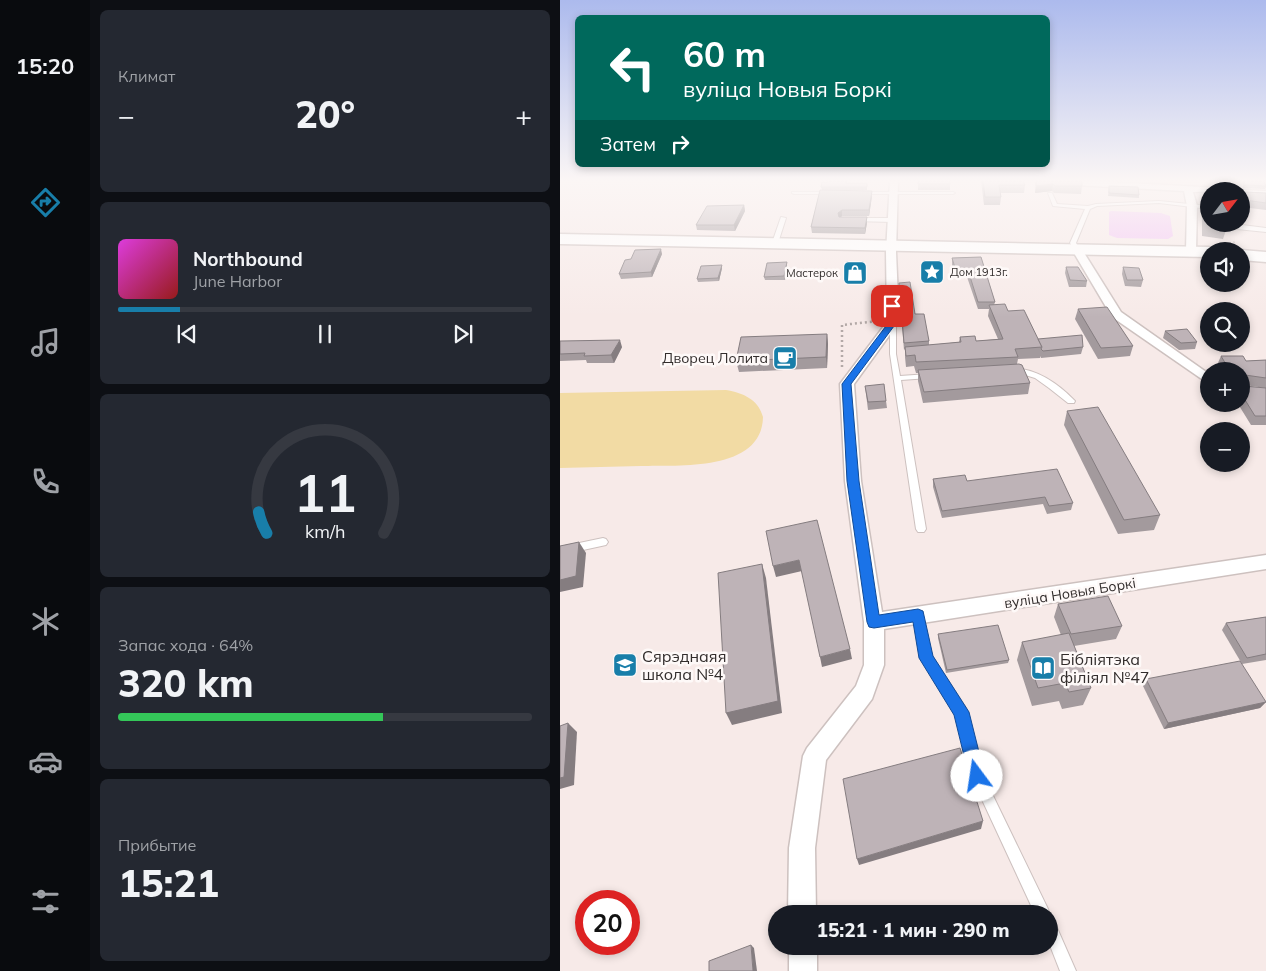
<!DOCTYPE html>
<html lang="ru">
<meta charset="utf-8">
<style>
body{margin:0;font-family:Mulish,sans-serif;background:#242831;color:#f1f3f6;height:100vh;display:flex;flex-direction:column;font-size:19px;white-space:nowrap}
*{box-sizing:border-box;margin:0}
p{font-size:16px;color:#9ea1a6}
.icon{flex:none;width:28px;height:28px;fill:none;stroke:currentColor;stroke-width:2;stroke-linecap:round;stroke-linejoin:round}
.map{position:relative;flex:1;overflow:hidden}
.side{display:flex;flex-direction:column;gap:10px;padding:10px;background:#0d0f14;width:470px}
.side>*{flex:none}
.top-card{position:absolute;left:15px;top:15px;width:475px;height:152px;border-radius:8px;box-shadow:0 2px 8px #0003;background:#00695c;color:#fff;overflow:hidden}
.needle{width:32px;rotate:59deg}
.fabs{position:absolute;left:640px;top:182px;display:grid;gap:10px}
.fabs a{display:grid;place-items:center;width:50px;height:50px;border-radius:50%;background:#171b24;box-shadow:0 2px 8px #0003;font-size:25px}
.speed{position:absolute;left:15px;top:890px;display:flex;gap:10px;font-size:25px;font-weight:700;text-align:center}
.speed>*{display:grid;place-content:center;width:65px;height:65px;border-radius:50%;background:#171b24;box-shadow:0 2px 8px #0003;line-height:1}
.speed .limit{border:8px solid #d22;background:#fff;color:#111}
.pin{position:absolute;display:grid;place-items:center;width:42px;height:42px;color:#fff;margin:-21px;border-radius:10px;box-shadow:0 2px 8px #0006}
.me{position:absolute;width:55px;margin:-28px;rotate:346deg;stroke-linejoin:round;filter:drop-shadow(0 0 4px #0008)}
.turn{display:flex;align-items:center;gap:18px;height:105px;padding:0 25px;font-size:22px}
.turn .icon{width:65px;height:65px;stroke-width:2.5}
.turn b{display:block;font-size:35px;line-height:42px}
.then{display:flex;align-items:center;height:48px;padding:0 25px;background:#0003;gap:10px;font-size:19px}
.big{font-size:38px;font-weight:800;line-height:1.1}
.side .card{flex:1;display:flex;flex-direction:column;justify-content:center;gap:8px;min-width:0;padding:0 18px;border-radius:8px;background:#242831}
.side .dial{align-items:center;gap:0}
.dial svg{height:130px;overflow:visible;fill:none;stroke:#363941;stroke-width:7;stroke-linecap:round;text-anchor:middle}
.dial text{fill:#f1f3f6;stroke:none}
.song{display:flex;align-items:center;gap:15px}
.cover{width:60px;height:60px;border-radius:8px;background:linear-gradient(135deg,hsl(300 70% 55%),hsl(0 70% 35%))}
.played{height:5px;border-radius:2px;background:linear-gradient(90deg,#187ea9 15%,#363941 15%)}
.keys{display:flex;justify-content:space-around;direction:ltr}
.heat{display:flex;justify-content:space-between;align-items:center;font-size:28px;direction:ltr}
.charge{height:8px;border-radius:4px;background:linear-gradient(90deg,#34c759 64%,#363941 0)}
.trip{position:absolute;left:208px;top:905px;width:290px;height:50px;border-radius:25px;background:#171b24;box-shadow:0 2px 8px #0003;font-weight:800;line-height:50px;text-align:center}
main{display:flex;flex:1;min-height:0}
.tabs{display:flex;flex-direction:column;width:90px;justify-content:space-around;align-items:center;background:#090b0e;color:#9ea1a6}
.tabs .icon{width:35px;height:35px}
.tabs .active{color:#187ea9}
.tabs b{font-size:22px;color:#f1f3f6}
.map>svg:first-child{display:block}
.green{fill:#f2dba4}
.water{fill:#f2c3f4}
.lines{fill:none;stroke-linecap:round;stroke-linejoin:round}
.service-casing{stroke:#cdc1bf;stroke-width:2}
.minor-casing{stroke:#cdc1bf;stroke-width:3}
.primary-casing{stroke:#cdc1bf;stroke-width:3}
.path-far1{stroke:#b3a9a7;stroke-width:2;stroke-dasharray:1 2.5;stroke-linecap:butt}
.path{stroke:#b3a9a7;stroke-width:2.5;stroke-dasharray:2 3;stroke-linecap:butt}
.service{fill:#fff;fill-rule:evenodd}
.minor{fill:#fff;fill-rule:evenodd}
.primary{fill:#fff;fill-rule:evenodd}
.wall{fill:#a39a9d}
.shaded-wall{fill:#857d80}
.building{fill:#beb3b7;stroke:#857d80}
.route{fill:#1a73e8;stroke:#114b97}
.labels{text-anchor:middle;stroke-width:5;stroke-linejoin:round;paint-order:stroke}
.far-poi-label{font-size:11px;fill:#322d2c;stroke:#fef9f8;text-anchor:start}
.poi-label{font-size:14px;fill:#322d2c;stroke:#fef9f8;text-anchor:end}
.street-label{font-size:14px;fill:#322d2c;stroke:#fef9f8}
.near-poi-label{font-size:16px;fill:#322d2c;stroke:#fef9f8;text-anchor:start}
</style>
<main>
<nav class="tabs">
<b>15:20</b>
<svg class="icon active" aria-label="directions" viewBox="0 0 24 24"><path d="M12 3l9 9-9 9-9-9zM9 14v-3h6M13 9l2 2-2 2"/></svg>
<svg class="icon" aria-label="music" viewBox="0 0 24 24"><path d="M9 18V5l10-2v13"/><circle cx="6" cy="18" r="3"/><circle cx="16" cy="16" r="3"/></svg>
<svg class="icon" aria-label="phone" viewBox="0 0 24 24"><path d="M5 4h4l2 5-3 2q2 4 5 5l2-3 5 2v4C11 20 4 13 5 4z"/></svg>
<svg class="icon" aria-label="climate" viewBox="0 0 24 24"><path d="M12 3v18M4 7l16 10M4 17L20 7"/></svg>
<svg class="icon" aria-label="car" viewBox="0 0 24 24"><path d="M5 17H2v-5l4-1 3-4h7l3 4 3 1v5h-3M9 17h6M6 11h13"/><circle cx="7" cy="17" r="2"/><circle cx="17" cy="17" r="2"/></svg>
<svg class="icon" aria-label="filters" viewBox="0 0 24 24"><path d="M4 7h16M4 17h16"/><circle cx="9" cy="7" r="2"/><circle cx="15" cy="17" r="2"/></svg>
</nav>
<section class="side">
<div class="card"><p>Климат</p>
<div class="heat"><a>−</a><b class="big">20°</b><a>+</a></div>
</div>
<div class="card">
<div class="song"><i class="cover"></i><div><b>Northbound</b><p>June Harbor</p></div></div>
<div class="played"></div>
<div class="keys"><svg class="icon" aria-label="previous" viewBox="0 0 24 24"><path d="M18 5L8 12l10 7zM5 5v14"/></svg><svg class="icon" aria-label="pause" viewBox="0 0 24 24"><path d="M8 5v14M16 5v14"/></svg><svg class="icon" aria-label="next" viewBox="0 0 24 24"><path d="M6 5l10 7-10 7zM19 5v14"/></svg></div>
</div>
<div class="card dial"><svg viewBox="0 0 100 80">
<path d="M14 69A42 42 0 1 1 86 69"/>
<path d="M14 69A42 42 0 0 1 9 56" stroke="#187ea9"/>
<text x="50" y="56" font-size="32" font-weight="700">11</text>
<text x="50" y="72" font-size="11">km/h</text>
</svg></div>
<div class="card"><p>Запас хода · 64%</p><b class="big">320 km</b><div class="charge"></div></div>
<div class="card"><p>Прибытие</p><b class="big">15:21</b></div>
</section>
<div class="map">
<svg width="706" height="971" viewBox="0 0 706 971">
<rect width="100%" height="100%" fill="#f7eae8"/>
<path class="green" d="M 166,390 C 183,393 198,399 203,417 C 202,472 118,465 81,466 C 54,467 27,467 0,468 L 0,393 Z"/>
<polygon class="water" points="551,211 601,213 610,216 613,236 608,239 557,238 549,235 549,212"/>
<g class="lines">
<defs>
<g id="service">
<polygon points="665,181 669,181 673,191 669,191"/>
<polygon points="232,192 270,192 272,193 270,194 234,194 232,193"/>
<polygon points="301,192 393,192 395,193 393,194 299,194 299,193"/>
<polygon points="488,193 492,193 497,204 528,206 536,204 599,201 649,206 649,209 599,203 537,206 530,209 516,243 519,248 516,250 514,249 510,243 525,209 493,206"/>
<polygon points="221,217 226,218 218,243 213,244 212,243"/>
<polygon points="295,218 333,218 336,220 333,222 293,221 293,219"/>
<polygon points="674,224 706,228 706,232 677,229 674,227"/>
<polygon points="333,320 336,322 336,354 340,376 369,374 373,376 369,378 341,380 366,529 364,532 358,532 356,529 330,354 330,322"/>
<path d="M 451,369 C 474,366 500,385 515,401 L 514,403 L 508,403 L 489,388 L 475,378 L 462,374 L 451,373 Z"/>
<polygon points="43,538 46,539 48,542 46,545 0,555 0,547"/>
<polygon points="358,610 362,612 363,615 372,656 406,708 423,775 488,909 490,914 489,918 489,914 475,914 411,776 397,714 361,658 353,615 354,612"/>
<polygon points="489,919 494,921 516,971 500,971 489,943"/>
</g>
<g id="minor">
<polygon points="330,181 338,181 336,252 339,322 294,384 301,481 322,612 706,555 706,569 324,629 324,665 312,699 266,760 255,848 256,914 228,914 229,848 243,756 247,748 296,686 304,665 304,622 285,481 280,384 327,322 326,252"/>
<polygon points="493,181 533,181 660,188 664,191 633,192 637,206 636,251 631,254 626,251 627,206 624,191 497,184"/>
<polygon points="681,190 706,191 706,197 681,196 681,191 678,191"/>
<polygon points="516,245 521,248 561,312 649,374 649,384 552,317 511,248"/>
<rect x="229" y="946" width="28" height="25"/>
</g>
<g id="primary">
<polygon points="0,234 649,247 657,251 649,251 649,257 0,244"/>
<polygon points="681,250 706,252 706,262 681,260 681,251 676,251"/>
</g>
</defs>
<use href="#service" class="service-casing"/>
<use href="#minor" class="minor-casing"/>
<use href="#primary" class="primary-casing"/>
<polyline class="path-far1" points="660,246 675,242"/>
<polyline class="path" points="282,367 282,325 318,321"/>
<use href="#service" class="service"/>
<use href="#minor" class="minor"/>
<use href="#primary" class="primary"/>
</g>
<g class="wall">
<polygon points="358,181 390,184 390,190 358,190"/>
<polygon points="421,181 463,181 465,185 464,193 440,193 441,197 440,205 424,205"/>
<polygon points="476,181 522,181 522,186 521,194 494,193 492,191 475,193"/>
<polygon points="683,181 699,181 706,185 706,187 705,189 683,188"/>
<polygon points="288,183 307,183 307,190 262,190 261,187"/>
<polygon points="549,186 579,195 579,198 548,196"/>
<polygon points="260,190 312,196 309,216 282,216 281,217 307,223 305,234 252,233 251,227"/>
<polygon points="685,192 706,193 706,210 682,207 682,198"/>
<polygon points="647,193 649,193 649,224 668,224 663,239 642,236 642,210"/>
<polygon points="184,205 185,211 175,231 137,230 136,225"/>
<polygon points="102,254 92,277 61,279 59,274 71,259"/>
<polygon points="421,257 435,302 434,305 448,311 478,339 523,347 521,354 481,358 480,356 480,358 458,359 457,364 470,383 468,394 363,403 358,381 358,373 356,373 354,366 346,367 345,357 345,349 344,350 339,289 355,314 369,341 369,345 399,342 400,337 416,341 438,339 428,316 429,309 418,309 407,277 395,278 392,265 392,258"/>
<polygon points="227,262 227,266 225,280 205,280 204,277"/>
<polygon points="506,267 527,281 526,287 509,287 505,273"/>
<polygon points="563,267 583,280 581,287 565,286 562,274"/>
<polygon points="162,268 159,281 138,282 137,279"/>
<polygon points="518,309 573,346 570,356 538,359 515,319"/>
<polygon points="605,331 637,342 635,349 619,350 603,338"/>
<polygon points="267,334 268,344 267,368 179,372 176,361"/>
<polygon points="0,341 62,347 54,363 27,363 26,360 0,361"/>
<polygon points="661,356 686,361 706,360 706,388 684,385 684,386 706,388 706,425 691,425 678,404 681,404 681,371 661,371 657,365"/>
<polygon points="305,386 326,401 327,408 308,410"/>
<polygon points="507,411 600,515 594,530 558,534 504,425"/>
<polygon points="373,479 407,481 513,503 511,510 487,514 483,504 382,518 373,487"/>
<polygon points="498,604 562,626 556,639 514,646 531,688 523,705 502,709 499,701 472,706 457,660 462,642 501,635 494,617"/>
<polygon points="706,617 706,660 682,664 662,630 666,623"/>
<polygon points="378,634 449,660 448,663 386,673 378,638"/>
<polygon points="586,679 706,702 700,708 604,729 583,686"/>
</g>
<g class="shaded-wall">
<polygon points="493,184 492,191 475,193 476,186"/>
<polygon points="312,191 312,196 309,216 309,210"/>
<polygon points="184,205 185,211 175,231 174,225"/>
<polygon points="282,210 282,216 278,219 278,213"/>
<polygon points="307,217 307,223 305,234 305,228"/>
<polygon points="101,249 102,254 92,277 91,272"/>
<polygon points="227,262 227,266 225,280 224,276"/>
<polygon points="162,265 162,268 159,281 158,278"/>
<polygon points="267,334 268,344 267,368 266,357"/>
<polygon points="60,340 62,347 54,363 51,355"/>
<polygon points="19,542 26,553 23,587 0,592 0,580"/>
<polygon points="239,560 242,571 216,577 213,566"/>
<polygon points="202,564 206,578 222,713 172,725 166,713"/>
<polygon points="290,649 292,659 262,667 260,657"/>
<polygon points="706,702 700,708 604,729 608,723"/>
<polygon points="8,723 17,732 14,785 0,789 0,778"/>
<polygon points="423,821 421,829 299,865 297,859"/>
<polygon points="191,945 194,948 197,971 193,971"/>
</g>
<g class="building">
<polygon points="269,181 287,181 286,183 307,183 307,187 261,187 262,182 268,182"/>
<polygon points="358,181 389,181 390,184 358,184"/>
<polygon points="423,181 463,181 465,185 439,185 441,197 425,197"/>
<polygon points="476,181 522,181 522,186 495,186 493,184 476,186"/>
<polygon points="684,181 704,181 706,186 684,185"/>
<polygon points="549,186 578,187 579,195 549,193"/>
<polygon points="260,190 312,191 309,210 282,210 278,213 279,217 307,217 305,228 251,227"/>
<polygon points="685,192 706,193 706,203 685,200"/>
<polygon points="647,193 649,193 649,219 648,219"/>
<polygon points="184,205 174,225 136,225 147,206"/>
<polygon points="101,249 91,272 59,274 65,260 71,259 75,250"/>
<polygon points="421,257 435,302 418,302 408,270 396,271 392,258"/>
<polygon points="227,262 224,276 204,277 207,263"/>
<polygon points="162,265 158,278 137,279 141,266"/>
<polygon points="506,267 518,267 527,281 510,280"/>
<polygon points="563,267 579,268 583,280 567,280"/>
<polygon points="350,282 355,314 364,314 369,341 344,343 339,283"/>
<polygon points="445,304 448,311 464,310 482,347 455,349 458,357 356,362 355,355 346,356 345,347 401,342 400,337 415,336 416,341 443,339 429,305"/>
<polygon points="547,307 573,346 541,348 518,309"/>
<polygon points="627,329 637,342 621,343 605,331"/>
<polygon points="267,334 266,357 176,361 181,337"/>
<polygon points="522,335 523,347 483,351 481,349 482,347 478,339"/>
<polygon points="60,340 51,355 24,356 25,353 0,354 0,341"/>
<polygon points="661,356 683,356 686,361 706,360 706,378 685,375 683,377 684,386 706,388 706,416 695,416 682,395 685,395 681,389 681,371 670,371"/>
<polygon points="459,364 462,365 470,383 364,392 358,370"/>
<polygon points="324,384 326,401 308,402 305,386"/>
<polygon points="538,407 600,515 564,520 507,411"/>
<polygon points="497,469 513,503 489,506 485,497 382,511 373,479 405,475 407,481"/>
<polygon points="257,520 290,649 260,657 239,560 213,566 206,531"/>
<polygon points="19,542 16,576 0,580 0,546"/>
<polygon points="202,564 218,701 166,713 158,573"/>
<polygon points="548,596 562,626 511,634 498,604"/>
<polygon points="706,617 706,654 687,658 666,623"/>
<polygon points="438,625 449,660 387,670 378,634"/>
<polygon points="509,633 531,688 509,692 505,683 478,688 462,642"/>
<polygon points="680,661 706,702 608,723 586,679"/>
<polygon points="8,723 4,777 0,778 0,726"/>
<polygon points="400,748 423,821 297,859 283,779"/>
<polygon points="191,945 193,971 149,971 149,961"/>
</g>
<linearGradient id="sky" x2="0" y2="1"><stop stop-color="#acbaed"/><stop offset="0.57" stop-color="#fbf6f5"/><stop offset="1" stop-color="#fbf6f5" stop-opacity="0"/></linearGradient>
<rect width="706" height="317" fill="url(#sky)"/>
<polygon class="route" points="329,305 336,306 337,322 291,384 299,481 319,615 358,609 363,611 373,656 409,712 425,776 423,782 417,785 411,782 409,776 394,715 359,658 353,622 314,628 309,627 307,622 287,481 282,384 329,322"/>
<defs>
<symbol id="sight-square" viewBox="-11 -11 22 22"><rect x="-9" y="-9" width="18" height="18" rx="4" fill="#187ea9" stroke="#fef9f8"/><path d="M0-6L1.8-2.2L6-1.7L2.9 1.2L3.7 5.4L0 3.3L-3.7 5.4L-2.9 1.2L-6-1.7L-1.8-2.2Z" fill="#fff"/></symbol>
<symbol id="shop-square" viewBox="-11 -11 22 22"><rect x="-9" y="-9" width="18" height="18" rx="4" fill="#187ea9" stroke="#fef9f8"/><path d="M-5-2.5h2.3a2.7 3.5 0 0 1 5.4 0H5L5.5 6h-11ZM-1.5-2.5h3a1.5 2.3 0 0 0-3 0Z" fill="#fff"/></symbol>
<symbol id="cafe-square" viewBox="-11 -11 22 22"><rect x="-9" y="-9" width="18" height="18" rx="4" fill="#187ea9" stroke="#fef9f8"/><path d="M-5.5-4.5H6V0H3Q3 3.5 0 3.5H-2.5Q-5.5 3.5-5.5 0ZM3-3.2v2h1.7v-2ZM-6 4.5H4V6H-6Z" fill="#fff"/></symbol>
<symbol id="school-square" viewBox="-11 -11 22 22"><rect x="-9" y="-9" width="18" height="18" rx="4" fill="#187ea9" stroke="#fef9f8"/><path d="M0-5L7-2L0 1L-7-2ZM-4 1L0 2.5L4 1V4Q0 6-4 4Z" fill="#fff"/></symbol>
<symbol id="library-square" viewBox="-11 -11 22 22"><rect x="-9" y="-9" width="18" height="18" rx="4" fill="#187ea9" stroke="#fef9f8"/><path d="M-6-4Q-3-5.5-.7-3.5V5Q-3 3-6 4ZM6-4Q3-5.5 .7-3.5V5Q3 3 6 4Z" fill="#fff"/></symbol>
</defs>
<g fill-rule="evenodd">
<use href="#sight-square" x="358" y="258" width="28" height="28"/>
<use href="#shop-square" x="281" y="259" width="28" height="28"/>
<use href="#cafe-square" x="211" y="344" width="28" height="28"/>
<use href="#school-square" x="51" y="651" width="28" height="28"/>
<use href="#library-square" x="469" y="654" width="28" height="28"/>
</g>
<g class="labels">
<g class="far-poi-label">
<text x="390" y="276">Дом 1913г.</text>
<text x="278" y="277" text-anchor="end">Мастерок</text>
</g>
<g class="poi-label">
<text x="208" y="363">Дворец Лолита</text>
</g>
<g class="street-label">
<text transform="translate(510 593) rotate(-9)" y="5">вуліца Новыя Боркі</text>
</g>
<g class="near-poi-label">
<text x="82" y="662">Сярэднаяя<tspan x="82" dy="18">школа №4</tspan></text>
<text x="500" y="665">Бібліятэка<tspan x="500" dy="18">філіял №47</tspan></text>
</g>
</g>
</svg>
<div class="fabs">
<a><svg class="needle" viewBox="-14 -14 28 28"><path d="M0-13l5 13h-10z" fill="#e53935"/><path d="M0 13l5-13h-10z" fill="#9ea1a6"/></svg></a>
<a><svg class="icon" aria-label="sound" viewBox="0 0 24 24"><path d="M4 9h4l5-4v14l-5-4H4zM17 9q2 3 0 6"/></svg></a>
<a><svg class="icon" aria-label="search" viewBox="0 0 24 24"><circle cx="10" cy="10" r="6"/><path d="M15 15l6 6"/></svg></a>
<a>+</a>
<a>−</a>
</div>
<div class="speed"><div class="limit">20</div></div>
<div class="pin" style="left:332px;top:306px;background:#d93025"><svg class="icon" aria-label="arrive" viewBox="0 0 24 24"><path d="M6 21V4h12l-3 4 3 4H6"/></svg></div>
<svg class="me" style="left:417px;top:776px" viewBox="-20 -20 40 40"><circle r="19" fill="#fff"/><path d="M0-13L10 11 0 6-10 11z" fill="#1a73e8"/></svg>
<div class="trip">15:21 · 1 мин · 290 m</div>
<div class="top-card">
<div class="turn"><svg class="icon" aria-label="left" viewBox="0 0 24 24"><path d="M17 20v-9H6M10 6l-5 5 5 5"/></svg><div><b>60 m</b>вуліца Новыя Боркі</div></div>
<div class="then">Затем<svg class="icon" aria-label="right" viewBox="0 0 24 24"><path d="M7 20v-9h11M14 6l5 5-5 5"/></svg></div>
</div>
</div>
</main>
